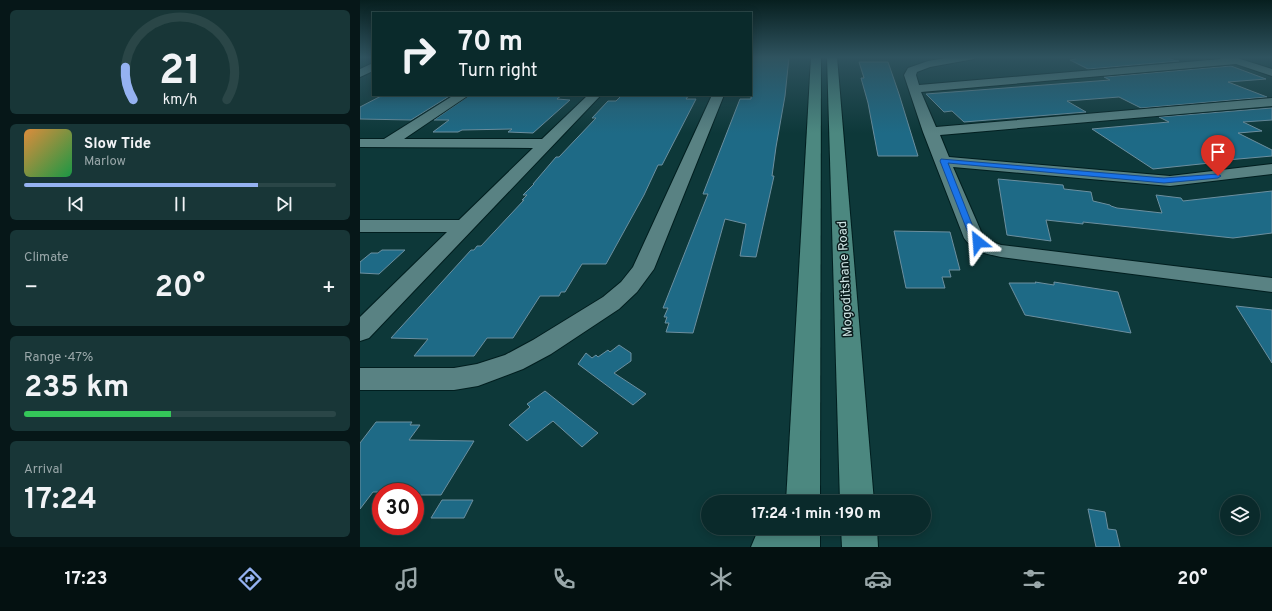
<!DOCTYPE html>
<meta charset="utf-8">
<style>
body{margin:0;font-family:Overpass,sans-serif;background:#183637;color:#f1f3f6;height:100vh;display:flex;flex-direction:column;font-size:15px;white-space:nowrap}
*{box-sizing:border-box;margin:0}
p{font-size:13px;color:#99a7a9}
.icon{flex:none;width:22px;height:22px;fill:none;stroke:currentColor;stroke-width:2;stroke-linecap:round;stroke-linejoin:round}
.map{position:relative;flex:1;overflow:hidden}
.sheet{display:flex;flex-direction:column;gap:10px;padding:10px;background:#061718;width:360px}
.sheet>*{flex:none}
.top-card{position:absolute;left:12px;top:12px;width:380px;height:84px;border-radius:0px;box-shadow:0 2px 10px #0003,0 0 0 1px #2a4647;background:#0a2a2b;color:#f1f3f6;overflow:hidden}
.controls{position:absolute;left:860px;top:495px;display:grid;gap:8px}
.controls a{display:grid;place-items:center;width:40px;height:40px;border-radius:50%;background:#0a2a2b;box-shadow:0 2px 10px #0003,0 0 0 1px #2a4647;font-size:20px}
.speed{position:absolute;left:12px;top:483px;display:flex;gap:8px;font-size:20px;font-weight:700;text-align:center}
.speed>*{display:grid;place-content:center;width:52px;height:52px;border-radius:50%;background:#0a2a2b;box-shadow:0 2px 10px #0003,0 0 0 1px #2a4647;line-height:1}
.speed .limit{border:6px solid #d22;background:#fff;color:#111}
.pin{position:absolute;display:grid;place-items:center;width:34px;height:34px;color:#fff;margin:-41px -17px;border-radius:50% 50% 50% 0;rotate:-45deg;box-shadow:0 0 4px #0007}
.pin .icon{rotate:45deg}
.me{position:absolute;width:44px;margin:-22px;rotate:332deg;stroke-linejoin:round;filter:drop-shadow(0 0 3px #0008)}
.turn{display:flex;align-items:center;gap:14px;height:84px;padding:0 20px;font-size:18px}
.turn .icon{width:52px;height:52px;stroke-width:2.5}
.turn b{display:block;font-size:28px;line-height:34px}
.big{font-size:30px;font-weight:700;line-height:1.1}
.sheet .tile{flex:1;display:flex;flex-direction:column;justify-content:center;gap:6px;min-width:0;padding:0 14px;border-radius:6px;background:#183637}
.sheet .dial{align-items:center;gap:0}
.dial svg{height:104px;overflow:visible;fill:none;stroke:#2a4647;stroke-width:7;stroke-linecap:round;text-anchor:middle}
.dial text{fill:#f1f3f6;stroke:none}
.song{display:flex;align-items:center;gap:12px}
.cover{width:48px;height:48px;border-radius:6px;background:linear-gradient(135deg,hsl(30 70% 55%),hsl(140 70% 35%))}
.played{height:4px;border-radius:2px;background:linear-gradient(90deg,#95b2f1 75%,#2a4647 75%)}
.keys{display:flex;justify-content:space-around;direction:ltr}
.heat{display:flex;justify-content:space-between;align-items:center;font-size:22px;direction:ltr}
.charge{height:6px;border-radius:3px;background:linear-gradient(90deg,#34c759 47%,#2a4647 0)}
.trip{position:absolute;left:341px;top:495px;width:230px;height:40px;border-radius:20px;background:#0a2a2b;box-shadow:0 2px 10px #0003,0 0 0 1px #2a4647;font-weight:700;line-height:40px;text-align:center}
.tab-bar{display:flex;height:64px;justify-content:space-around;align-items:center;background:#041111;color:#99a7a9}
.tab-bar .icon{width:28px;height:28px}
.tab-bar .current{color:#95b2f1}
.tab-bar b{font-size:18px;color:#f1f3f6}
main{display:flex;flex:1;min-height:0}
.map>svg:first-child{display:block}
.building{fill:#1e6a86;stroke:#6c8f9f}
.lines{fill:none;stroke-linecap:round;stroke-linejoin:round}
.minor-casing{stroke:#001e1f;stroke-width:2}
.secondary-casing{stroke:#001e1f;stroke-width:2}
.minor{fill:#598283;fill-rule:evenodd}
.secondary{fill:#4c8880;fill-rule:evenodd}
.route{fill:#1a73e8;stroke:#114b97}
.labels{text-anchor:middle;stroke-width:3;stroke-linejoin:round;paint-order:stroke}
.street-label{font-size:13px;fill:#cfe5e5;stroke:#0b1c1d}
</style>
<main>
<section class="sheet">
<div class="tile dial"><svg viewBox="0 0 100 80">
<path d="M14 69A42 42 0 1 1 86 69"/>
<path d="M14 69A42 42 0 0 1 8 44" stroke="#95b2f1"/>
<text x="50" y="56" font-size="32" font-weight="700">21</text>
<text x="50" y="72" font-size="11">km/h</text>
</svg></div>
<div class="tile">
<div class="song"><i class="cover"></i><div><b>Slow Tide</b><p>Marlow</p></div></div>
<div class="played"></div>
<div class="keys"><svg class="icon" aria-label="previous" viewBox="0 0 24 24"><path d="M18 5L8 12l10 7zM5 5v14"/></svg><svg class="icon" aria-label="pause" viewBox="0 0 24 24"><path d="M8 5v14M16 5v14"/></svg><svg class="icon" aria-label="next" viewBox="0 0 24 24"><path d="M6 5l10 7-10 7zM19 5v14"/></svg></div>
</div>
<div class="tile"><p>Climate</p>
<div class="heat"><a>−</a><b class="big">20°</b><a>+</a></div>
</div>
<div class="tile"><p>Range · 47%</p><b class="big">235 km</b><div class="charge"></div></div>
<div class="tile"><p>Arrival</p><b class="big">17:24</b></div>
</section>
<div class="map">
<svg width="912" height="547" viewBox="0 0 912 547">
<rect width="100%" height="100%" fill="#0d3839"/>
<g class="building">
<polygon points="391,57 429,57 425,96 416,147 412,176 414,176 396,257 380,256 386,224 365,219 333,333 306,332 309,323 305,323 307,317 304,317 308,308 303,308 348,194 343,194 380,99 391,99"/>
<polygon points="712,57 805,57 816,61 819,61 728,69 710,60 716,59"/>
<polygon points="499,62 528,62 539,94 558,156 518,156 508,103 501,78 504,78"/>
<polygon points="871,66 906,79 868,82 907,97 781,108 759,97 707,101 726,112 604,122 592,111 584,112 566,94 750,80 744,77"/>
<polygon points="23,95 91,95 51,120 0,119 0,107"/>
<polygon points="110,95 202,95 197,99 210,100 173,133 148,132 152,129 102,130 98,132 73,132 89,120 74,120"/>
<polygon points="262,95 329,95 326,99 336,99 302,165 298,165 284,195 246,264 222,264 205,292 201,292 199,296 180,296 153,338 127,338 114,356 54,356 68,339 31,338 111,250 114,250 117,246 121,246 164,200 162,200 167,195 163,195 174,184 173,184 196,157 199,157 236,118 232,118 248,101 256,101"/>
<polygon points="912,108 912,120 883,122 902,131 878,133 912,150 912,156 867,160 869,161 793,169 732,129 809,122 799,117"/>
<polygon points="638,179 703,185 704,189 731,192 733,201 750,205 751,206 757,208 802,213 796,195 821,198 823,201 912,191 912,233 873,238 723,222 723,224 686,220 691,241 647,235"/>
<polygon points="534,231 590,232 600,270 589,270 591,277 582,277 585,288 546,288"/>
<polygon points="22,250 45,250 19,274 0,273 0,262 11,253 18,253"/>
<polygon points="675,282 694,285 694,282 758,292 771,333 665,315 649,283 676,283"/>
<polygon points="876,306 912,310 912,363"/>
<polygon points="259,345 271,353 271,361 254,373 286,394 273,405 218,364 226,353 232,358 236,355 238,357 248,350 250,352"/>
<polygon points="185,391 238,433 222,447 193,421 167,441 149,425 170,407 167,404"/>
<polygon points="16,422 52,422 50,425 60,425 49,440 114,441 81,495 55,495 55,492 13,492 0,509 0,443"/>
<polygon points="82,500 113,500 104,518 71,518"/>
<polygon points="728,509 745,512 748,529 756,530 760,547 736,547"/>
</g>
<g class="lines">
<defs>
<g id="minor">
<path d="M 592,57 L 615,57 L 614,59 L 570,67 L 557,72 L 556,75 L 559,85 L 861,59 L 859,57 L 874,57 L 912,69 L 912,76 L 876,64 L 561,92 L 576,127 L 912,98 L 912,106 L 580,135 L 589,157 L 810,176 L 912,164 L 912,174 L 810,186 L 593,167 L 623,236 L 630,241 L 641,245 L 912,278 L 912,292 L 641,257 C 626,254 613,251 604,238 L 563,132 L 544,75 L 548,68 L 568,61 Z"/>
<polygon points="13,63 13,71 0,77 0,69"/>
<polygon points="94,95 109,95 44,139 182,139 228,95 241,95 9,338 0,341 0,317 87,232 0,232 0,220 99,220 173,148 0,147 0,139 24,139"/>
<polygon points="352,95 364,95 294,269 277,292 259,309 191,354 163,369 118,386 94,390 0,390 0,368 94,368 117,364 145,355 173,340 243,297 261,282 273,267"/>
</g>
<g id="secondary">
<polygon points="451,57 461,57 460,502 426,502"/>
<polygon points="467,57 477,57 514,502 480,502"/>
<polygon points="399,528 460,528 460,547 391,547"/>
<polygon points="481,528 517,528 518,547 482,547"/>
</g>
</defs>
<use href="#minor" class="minor-casing"/>
<use href="#secondary" class="secondary-casing"/>
<use href="#minor" class="minor"/>
<use href="#secondary" class="secondary"/>
</g>
<linearGradient id="sky" x2="0" y2="1"><stop stop-color="#071f1f"/><stop offset="0.43" stop-color="#2f535f"/><stop offset="1" stop-color="#2f535f" stop-opacity="0"/></linearGradient>
<rect width="912" height="133" fill="url(#sky)"/>
<polygon class="route" points="581,159 804,178 858,174 861,176 858,178 804,183 588,163 617,237 622,242 618,245 615,244 610,238 580,161"/>
<g class="labels">
<g class="street-label">
<text transform="translate(484 279) rotate(-93)" y="5">Mogoditshane Road</text>
</g>
</g>
</svg>
<div class="controls">
<a><svg class="icon" aria-label="layers" viewBox="0 0 24 24"><path d="M12 4l9 5-9 5-9-5zM3 14l9 5 9-5"/></svg></a>
</div>
<div class="speed"><div class="limit">30</div></div>
<div class="pin" style="left:858px;top:176px;background:#d93025"><svg class="icon" aria-label="arrive" viewBox="0 0 24 24"><path d="M6 21V4h12l-3 4 3 4H6"/></svg></div>
<svg class="me" style="left:618px;top:242px" viewBox="-20 -20 40 40"><path d="M0-17L14 15 0 8-14 15z" fill="#1a73e8" stroke="#fff" stroke-width="4"/></svg>
<div class="trip">17:24 · 1 min · 190 m</div>
<div class="top-card">
<div class="turn"><svg class="icon" aria-label="right" viewBox="0 0 24 24"><path d="M7 20v-9h11M14 6l5 5-5 5"/></svg><div><b>70 m</b>Turn right</div></div>
</div>
</div>
</main>
<nav class="tab-bar">
<b>17:23</b>
<svg class="icon current" aria-label="directions" viewBox="0 0 24 24"><path d="M12 3l9 9-9 9-9-9zM9 14v-3h6M13 9l2 2-2 2"/></svg>
<svg class="icon" aria-label="music" viewBox="0 0 24 24"><path d="M9 18V5l10-2v13"/><circle cx="6" cy="18" r="3"/><circle cx="16" cy="16" r="3"/></svg>
<svg class="icon" aria-label="phone" viewBox="0 0 24 24"><path d="M5 4h4l2 5-3 2q2 4 5 5l2-3 5 2v4C11 20 4 13 5 4z"/></svg>
<svg class="icon" aria-label="climate" viewBox="0 0 24 24"><path d="M12 3v18M4 7l16 10M4 17L20 7"/></svg>
<svg class="icon" aria-label="car" viewBox="0 0 24 24"><path d="M5 17H2v-5l4-1 3-4h7l3 4 3 1v5h-3M9 17h6M6 11h13"/><circle cx="7" cy="17" r="2"/><circle cx="17" cy="17" r="2"/></svg>
<svg class="icon" aria-label="filters" viewBox="0 0 24 24"><path d="M4 7h16M4 17h16"/><circle cx="9" cy="7" r="2"/><circle cx="15" cy="17" r="2"/></svg>
<b>20°</b>
</nav>
